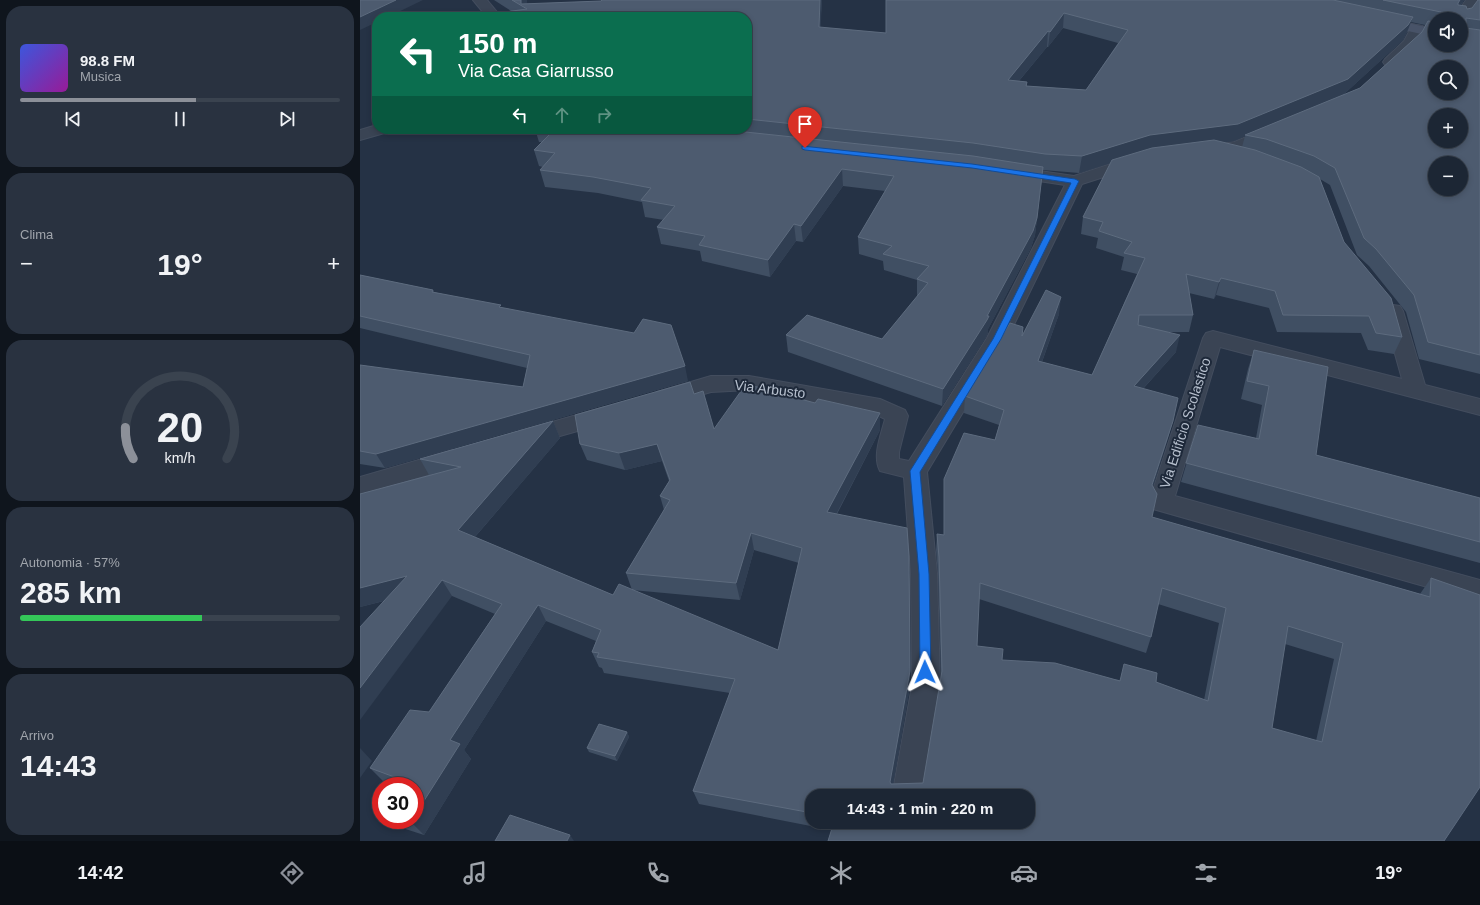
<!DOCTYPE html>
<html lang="it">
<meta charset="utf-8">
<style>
body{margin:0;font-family:Arial,sans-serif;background:#293240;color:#f1f3f6;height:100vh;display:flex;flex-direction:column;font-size:15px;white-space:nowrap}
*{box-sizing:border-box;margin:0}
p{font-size:13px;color:#a0a5ac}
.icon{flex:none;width:22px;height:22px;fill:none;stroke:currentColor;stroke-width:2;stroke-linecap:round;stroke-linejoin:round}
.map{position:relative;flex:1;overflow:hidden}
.drawer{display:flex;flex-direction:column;gap:6px;padding:6px;background:#0f151d;width:360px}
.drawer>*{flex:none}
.banner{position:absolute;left:12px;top:12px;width:380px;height:122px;border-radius:16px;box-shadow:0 2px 6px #0003,0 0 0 1px #3a434f;background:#0b6e4f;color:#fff;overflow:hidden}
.buttons{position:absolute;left:1068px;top:12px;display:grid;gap:8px}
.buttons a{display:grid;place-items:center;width:40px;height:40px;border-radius:50%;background:#1c2634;box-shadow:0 2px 6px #0003,0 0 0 1px #3a434f;font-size:20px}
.speed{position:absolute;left:12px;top:777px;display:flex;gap:8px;font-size:20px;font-weight:700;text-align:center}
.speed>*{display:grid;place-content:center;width:52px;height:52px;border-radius:50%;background:#1c2634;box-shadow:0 2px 6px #0003,0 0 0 1px #3a434f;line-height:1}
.speed .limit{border:6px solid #d22;background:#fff;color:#111}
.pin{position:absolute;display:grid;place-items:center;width:34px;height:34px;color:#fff;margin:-41px -17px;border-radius:50% 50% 50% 0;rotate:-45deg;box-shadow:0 0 4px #0007}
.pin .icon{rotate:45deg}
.me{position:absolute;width:44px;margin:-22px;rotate:359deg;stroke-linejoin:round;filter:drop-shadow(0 0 3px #0008)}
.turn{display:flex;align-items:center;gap:14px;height:84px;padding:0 20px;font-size:18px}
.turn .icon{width:52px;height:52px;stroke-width:2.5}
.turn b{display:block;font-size:28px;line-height:34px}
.lanes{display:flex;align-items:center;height:38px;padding:0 20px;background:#0003;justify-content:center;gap:20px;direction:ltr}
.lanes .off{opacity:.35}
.big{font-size:30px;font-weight:800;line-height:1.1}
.drawer .tile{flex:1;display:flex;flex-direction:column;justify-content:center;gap:6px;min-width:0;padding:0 14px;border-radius:16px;background:#293240}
.drawer .dial{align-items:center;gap:0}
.dial svg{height:104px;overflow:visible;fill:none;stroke:#3a434f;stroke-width:7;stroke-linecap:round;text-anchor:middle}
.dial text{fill:#f1f3f6;stroke:none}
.song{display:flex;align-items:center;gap:12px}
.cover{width:48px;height:48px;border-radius:6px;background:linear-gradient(135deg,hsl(230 70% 55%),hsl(300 70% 35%))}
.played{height:4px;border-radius:2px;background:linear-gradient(90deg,#8c9099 55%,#3a434f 55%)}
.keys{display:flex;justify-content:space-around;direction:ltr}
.heat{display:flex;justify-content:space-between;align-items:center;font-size:22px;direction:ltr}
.charge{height:6px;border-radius:3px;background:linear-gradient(90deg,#34c759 57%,#3a434f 0)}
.trip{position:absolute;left:445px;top:789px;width:230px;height:40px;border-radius:16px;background:#1c2634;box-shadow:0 2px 6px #0003,0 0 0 1px #3a434f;font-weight:800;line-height:40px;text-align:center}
.tabs{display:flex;height:64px;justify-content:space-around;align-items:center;background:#0b0f15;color:#a0a5ac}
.tabs .icon{width:28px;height:28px}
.tabs .current{color:#8c9099}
.tabs b{font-size:18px;color:#f1f3f6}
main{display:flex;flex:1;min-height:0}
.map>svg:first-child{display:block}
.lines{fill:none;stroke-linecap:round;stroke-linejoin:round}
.street-casing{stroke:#434d5e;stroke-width:2}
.secondary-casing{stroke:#434d5e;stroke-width:2}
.street{fill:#3a4454;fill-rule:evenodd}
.secondary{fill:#485368;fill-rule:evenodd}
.wall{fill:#404f63;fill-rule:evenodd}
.shaded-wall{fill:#303e52}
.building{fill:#4d5b6f;stroke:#5d6b7e;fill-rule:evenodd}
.route{fill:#1a73e8;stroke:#114b97}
.labels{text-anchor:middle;stroke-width:4;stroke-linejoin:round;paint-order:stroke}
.street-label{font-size:14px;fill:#b7c0ce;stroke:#1e293a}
</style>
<main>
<section class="drawer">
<div class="tile">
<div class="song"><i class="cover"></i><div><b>98.8 FM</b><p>Musica</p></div></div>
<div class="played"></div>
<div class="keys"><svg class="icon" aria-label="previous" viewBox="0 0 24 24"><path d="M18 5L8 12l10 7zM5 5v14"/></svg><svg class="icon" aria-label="pause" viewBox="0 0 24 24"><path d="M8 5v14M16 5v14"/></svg><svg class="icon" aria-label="next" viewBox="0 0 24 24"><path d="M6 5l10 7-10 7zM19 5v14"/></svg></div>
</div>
<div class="tile"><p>Clima</p>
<div class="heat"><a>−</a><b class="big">19°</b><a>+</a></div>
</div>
<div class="tile dial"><svg viewBox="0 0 100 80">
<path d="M14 69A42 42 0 1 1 86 69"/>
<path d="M14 69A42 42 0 0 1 8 45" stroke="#8c9099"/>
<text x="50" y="56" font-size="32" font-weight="700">20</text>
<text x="50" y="72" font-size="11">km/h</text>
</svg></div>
<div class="tile"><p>Autonomia · 57%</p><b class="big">285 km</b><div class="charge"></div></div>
<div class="tile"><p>Arrivo</p><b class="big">14:43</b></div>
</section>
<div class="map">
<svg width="1120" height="841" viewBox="0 0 1120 841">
<rect width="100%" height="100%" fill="#253245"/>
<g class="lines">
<defs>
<g id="street">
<polygon points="113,0 127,0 141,17 127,17"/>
<polygon points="1106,0 1120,0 1105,22 1101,23 1101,19 1093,19"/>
<path d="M 1057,25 L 1062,26 L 1064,29 C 1058,42 1041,69 1025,65 L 1023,62 L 1025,59 L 1044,41 L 1052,26 Z"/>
<polygon points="17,125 17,129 30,129 28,132 0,140 0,130"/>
<path d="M 911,127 L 917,129 L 919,132 L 917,135 C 895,145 868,160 843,153 L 841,150 L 843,147 L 874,142 Z"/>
<path d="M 775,156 L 781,157 L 783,161 L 781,165 L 722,184 L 647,339 L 567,472 L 577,573 L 580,686 L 562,796 L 532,796 L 552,686 L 551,573 L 544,477 L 520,471 C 512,456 521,435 525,419 L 515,414 L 389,390 L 351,392 L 305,405 L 297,402 L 294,397 L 297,392 L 351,376 L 389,376 L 520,399 L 545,410 L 548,416 L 539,452 L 539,459 L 549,461 L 627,338 L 705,185 L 647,176 L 645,172 L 647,168 L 653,167 L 714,176 Z"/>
<polygon points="1033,305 1040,306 1043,311 1065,385 1120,399 1120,415 860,347 815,496 1120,580 1120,602 793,509 789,502 843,338 846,333 853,331 1042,379 1023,311 1026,306"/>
<polygon points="245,407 253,409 256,415 253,421 168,445 160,443 157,437 160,431"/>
<polygon points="93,450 101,453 104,459 101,465 0,495 0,477"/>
<polygon points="527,822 557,822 553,841 523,841"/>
</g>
<polygon id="secondary" points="1021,17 1075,29 1075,37 1016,24 1014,21 1016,18"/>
</defs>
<use href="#street" class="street-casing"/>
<use href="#secondary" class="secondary-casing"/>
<use href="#street" class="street"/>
<use href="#secondary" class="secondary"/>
</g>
<g class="wall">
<path d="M 134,0 L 167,0 L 166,4 L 462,0 L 460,28 L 526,33 L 526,0 L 1104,0 L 1101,5 L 1107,9 L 1112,8 L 1120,0 L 1120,374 L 1059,359 L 1046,312 L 1009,266 L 997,255 L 970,185 L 960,179 L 984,242 L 1042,337 L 1034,354 L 1008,350 L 1001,333 L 917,332 L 909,308 L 856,295 L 854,299 L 829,293 L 833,315 L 829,332 L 806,332 L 816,352 L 783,389 L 813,421 L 808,438 L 793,486 L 792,517 L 1060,594 L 1071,578 L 1084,841 L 471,830 L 339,804 L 333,791 L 370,693 L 244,673 L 242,668 L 239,667 L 232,652 L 236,641 L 186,621 L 104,750 L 111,759 L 64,835 L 30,824 L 26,820 L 55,820 L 32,785 L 23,781 L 10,768 L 69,712 L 135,614 L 92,596 L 24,601 L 0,607 L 0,494 L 69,475 L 60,459 L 193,421 L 200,438 L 115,537 L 253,595 L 418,650 L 439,563 L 394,550 L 380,600 L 272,590 L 266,573 L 304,510 L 300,496 L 309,481 L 302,461 L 265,470 L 227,460 L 220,444 L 334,394 L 354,429 L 455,403 L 520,413 L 520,430 L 477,514 L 550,686 L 533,784 L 563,783 L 581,675 L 578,573 L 576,550 L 577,534 L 584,535 L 584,479 L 635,440 L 639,425 L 604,413 L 605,396 L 662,336 L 699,314 L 682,362 L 732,375 L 777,274 L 761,270 L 764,257 L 736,248 L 738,238 L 721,234 L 723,217 L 751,163 L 719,173 L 683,170 L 675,235 L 671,248 L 628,329 L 628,333 L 626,337 L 582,406 L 428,352 L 426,335 L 522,339 L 558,296 L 557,296 L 557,280 L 524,270 L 523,261 L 499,254 L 498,237 L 525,191 L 483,186 L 443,242 L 436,241 L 410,277 L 342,261 L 340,251 L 301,244 L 297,227 L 304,220 L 285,217 L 282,202 L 238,193 L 185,187 L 180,170 L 183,167 L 179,166 L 174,150 L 182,142 L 179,142 L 175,129 L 387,129 L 387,17 L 151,11 ZM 1075,19 L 1101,19 L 1075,45 ZM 1051,22 L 1065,25 L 1062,32 L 1000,88 L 983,95 L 1043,40 L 1047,32 ZM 703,28 L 758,43 L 726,90 L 667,86 L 667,82 L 659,81 L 687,47 L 688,47 ZM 885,136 L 882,147 L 862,142 L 874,141 ZM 619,599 L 786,653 L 791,637 L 798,604 L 859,623 L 844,700 L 796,682 L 759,680 L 642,660 L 617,646 ZM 925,644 L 974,659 L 956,741 L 912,728 ZM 452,796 L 668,796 L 554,829 L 524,829 L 526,822 L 452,822 Z"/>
<polygon points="0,275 73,290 74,292 143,308 328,381 25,468 0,464 0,365 163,387 167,368 0,328"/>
<polygon points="894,350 956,455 1120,498 1120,563 821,482 838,425 896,438 902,405 881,399 888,369"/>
<polygon points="267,732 269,737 257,761 229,752 227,748"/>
<polygon points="21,803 21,816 16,811"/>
</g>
<g class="shaded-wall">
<polygon points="36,0 63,0 28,17 17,17 17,22 0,30 0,17"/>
<polygon points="161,0 167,0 166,9 161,4"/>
<polygon points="460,0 462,0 460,43 459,27"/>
<polygon points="1100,0 1104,0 1092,18 1098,3"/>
<polygon points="704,13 703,28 688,47 690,32"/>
<polygon points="1053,17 1047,32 1043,40 983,95 874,141 787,152 719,173 722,156 790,135"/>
<polygon points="688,31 687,47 647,95 648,80"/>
<polygon points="683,167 675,235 671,248 628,329 628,333 626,337 582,406 583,389 627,316"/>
<polygon points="482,169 483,186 443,242 441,226"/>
<polygon points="434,224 436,241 410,277 408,260"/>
<polygon points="861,278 856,295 854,299 859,282"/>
<polygon points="701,297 699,314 676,378 678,361"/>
<polygon points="820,335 816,352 770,403 774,386"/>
<polygon points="325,366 328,381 25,468 16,454"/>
<polygon points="520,413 520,430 469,528 467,512"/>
<polygon points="193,421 200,438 107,546 98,530"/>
<polygon points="813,421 808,438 788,502 792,485"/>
<polygon points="297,444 302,461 265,470 259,453"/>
<polygon points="391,533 394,550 380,600 376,583"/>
<polygon points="550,573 550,686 531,796 530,782"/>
<polygon points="47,576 58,592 0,607 0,588"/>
<polygon points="82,580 92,596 0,720 0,688"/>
<polygon points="178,605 186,621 104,750 111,759 64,835 51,822 52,820 55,820 55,815 90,740"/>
<polygon points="267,732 269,737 257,761 255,756"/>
<polygon points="0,748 12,761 0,778"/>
<polygon points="522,822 526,822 522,841 521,829"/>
<polygon points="210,835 214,841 207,841"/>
</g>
<g class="building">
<polygon points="0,0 36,0 0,17"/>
<path d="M 152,0 L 161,0 L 161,4 L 241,1 L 242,0 L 460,0 L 459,27 L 526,33 L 526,0 L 973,0 L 1053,17 L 1048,25 L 988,79 L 878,124 L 790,135 L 722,156 L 685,154 L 613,143 L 387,119 L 387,17 L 108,17 L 167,9 ZM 704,13 L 768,30 L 726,90 L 666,86 L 667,82 L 648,80 L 688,31 L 690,32 Z"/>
<path d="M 1023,0 L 1100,0 L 1098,3 L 1098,5 L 1106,6 L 1107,9 L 1112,8 L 1118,0 L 1120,0 L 1120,20 L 1106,18 L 1106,28 L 1120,30 L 1120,355 L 1068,342 L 1054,295 L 1016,249 L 1004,238 L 975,168 L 954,156 L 906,139 L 885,135 L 1000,88 L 1062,32 L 1068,21 L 1075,22 L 1075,45 L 1101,45 L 1101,19 L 1082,19 L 1081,12 ZM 1075,67 L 1101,67 L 1101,93 L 1075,93 ZM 1075,115 L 1101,115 L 1101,141 L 1075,141 ZM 1075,163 L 1101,163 L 1101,189 L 1075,189 Z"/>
<polygon points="195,129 357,129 613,156 683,167 677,218 673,231 627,316 629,316 627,320 583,389 426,335 447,315 522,339 568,283 557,279 569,266 523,254 532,246 498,237 534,176 482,169 441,226 434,224 408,260 339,245 345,236 297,227 315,206 281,200 291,188 233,177 180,170 195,153 174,150"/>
<path d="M 854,140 L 895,150 L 941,167 L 959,177 L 984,242 L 1031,298 L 1042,337 L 1016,333 L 1009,316 L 923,315 L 915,291 L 861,278 L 859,282 L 826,274 L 833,315 L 779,315 L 778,325 L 820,335 L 774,386 L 818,398 L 813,421 L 792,485 L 797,494 L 792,517 L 1070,597 L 1071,578 L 1120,595 L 1120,787 L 1084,841 L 468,841 L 474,822 L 522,822 L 521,829 L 554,829 L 555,822 L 668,822 L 668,796 L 452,796 L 452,813 L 333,791 L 375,679 L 237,657 L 239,653 L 232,652 L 241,630 L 178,605 L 90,740 L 100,744 L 55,815 L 55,786 L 32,786 L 37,778 L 10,768 L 50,710 L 69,712 L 142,604 L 82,580 L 0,688 L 0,627 L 47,576 L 0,588 L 0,494 L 101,467 L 60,459 L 193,421 L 98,530 L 253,595 L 259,584 L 418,650 L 442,548 L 391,533 L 376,583 L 266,573 L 310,500 L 300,496 L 310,480 L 297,444 L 259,453 L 220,444 L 215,415 L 330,382 L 334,394 L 343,391 L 354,429 L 386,384 L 455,403 L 458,399 L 520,413 L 467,512 L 547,528 L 549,557 L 550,671 L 530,782 L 531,784 L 563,783 L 582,671 L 579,557 L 577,534 L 584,535 L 584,479 L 604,433 L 635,440 L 644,410 L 605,396 L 650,323 L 663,327 L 662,336 L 686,290 L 701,297 L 678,361 L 732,375 L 785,258 L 764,253 L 772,242 L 739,231 L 743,222 L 723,217 L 752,160 L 792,148 ZM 620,583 L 791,637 L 802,588 L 866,608 L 848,701 L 796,682 L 797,673 L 764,664 L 760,681 L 695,663 L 642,660 L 643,649 L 617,646 ZM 928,626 L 983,643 L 962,742 L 912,728 Z"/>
<polygon points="0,275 73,290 72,292 141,305 139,307 274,333 283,319 311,325 325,366 16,454 0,451 0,365 163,387 170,355 0,316"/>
<polygon points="894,350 968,367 956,455 1120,498 1120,542 826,463 838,425 899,439 909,386 887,381"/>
<polygon points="239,724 267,732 255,756 227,748"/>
<polygon points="21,803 21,812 16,811"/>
<polygon points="150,815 210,835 207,841 135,841"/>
<polygon points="46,820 52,820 51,822"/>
</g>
<polygon class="route" points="442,146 612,164 715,179 719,181 641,339 560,472 569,574 571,672 569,675 565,677 561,675 560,672 559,574 550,471 633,339 711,183 612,168 445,150 442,149"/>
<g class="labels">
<g class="street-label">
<text transform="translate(410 389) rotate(7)" y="5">Via Arbusto</text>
<text transform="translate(825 423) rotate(-72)" y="5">Via Edificio Scolastico</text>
</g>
</g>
</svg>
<div class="buttons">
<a><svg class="icon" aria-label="sound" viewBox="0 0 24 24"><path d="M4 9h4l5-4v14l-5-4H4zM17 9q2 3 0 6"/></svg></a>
<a><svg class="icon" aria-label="search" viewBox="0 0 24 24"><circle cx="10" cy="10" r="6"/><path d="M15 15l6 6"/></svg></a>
<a>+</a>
<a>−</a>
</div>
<div class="speed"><div class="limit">30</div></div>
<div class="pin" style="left:445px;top:148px;background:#d93025"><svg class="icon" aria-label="arrive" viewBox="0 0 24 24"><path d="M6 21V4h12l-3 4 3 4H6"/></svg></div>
<svg class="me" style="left:565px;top:672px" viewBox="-20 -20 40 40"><path d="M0-17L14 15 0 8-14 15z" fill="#1a73e8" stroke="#fff" stroke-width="4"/></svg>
<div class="trip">14:43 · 1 min · 220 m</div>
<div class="banner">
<div class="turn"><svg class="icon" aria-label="left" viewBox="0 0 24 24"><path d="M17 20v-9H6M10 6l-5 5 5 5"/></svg><div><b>150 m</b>Via Casa Giarrusso</div></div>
<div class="lanes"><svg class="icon" aria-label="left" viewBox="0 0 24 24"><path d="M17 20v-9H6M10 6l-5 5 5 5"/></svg><svg class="icon off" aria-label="ahead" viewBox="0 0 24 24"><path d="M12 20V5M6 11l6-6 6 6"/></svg><svg class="icon off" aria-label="right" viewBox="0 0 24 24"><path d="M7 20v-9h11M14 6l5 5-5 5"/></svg></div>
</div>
</div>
</main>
<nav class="tabs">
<b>14:42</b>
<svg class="icon current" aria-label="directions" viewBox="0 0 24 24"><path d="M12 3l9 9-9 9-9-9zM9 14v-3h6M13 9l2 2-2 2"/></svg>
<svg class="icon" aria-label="music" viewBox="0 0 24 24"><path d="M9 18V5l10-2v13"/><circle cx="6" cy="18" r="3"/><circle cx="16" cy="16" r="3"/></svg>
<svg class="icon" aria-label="phone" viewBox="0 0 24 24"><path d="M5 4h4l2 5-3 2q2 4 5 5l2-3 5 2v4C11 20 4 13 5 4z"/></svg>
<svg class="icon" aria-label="climate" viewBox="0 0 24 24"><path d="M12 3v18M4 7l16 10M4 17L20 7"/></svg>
<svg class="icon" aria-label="car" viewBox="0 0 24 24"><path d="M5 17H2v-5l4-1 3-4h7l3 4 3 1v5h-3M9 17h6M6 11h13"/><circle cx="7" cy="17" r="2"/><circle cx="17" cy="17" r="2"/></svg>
<svg class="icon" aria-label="filters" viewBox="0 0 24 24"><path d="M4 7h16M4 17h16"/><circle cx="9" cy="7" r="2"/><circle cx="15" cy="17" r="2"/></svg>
<b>19°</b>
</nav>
